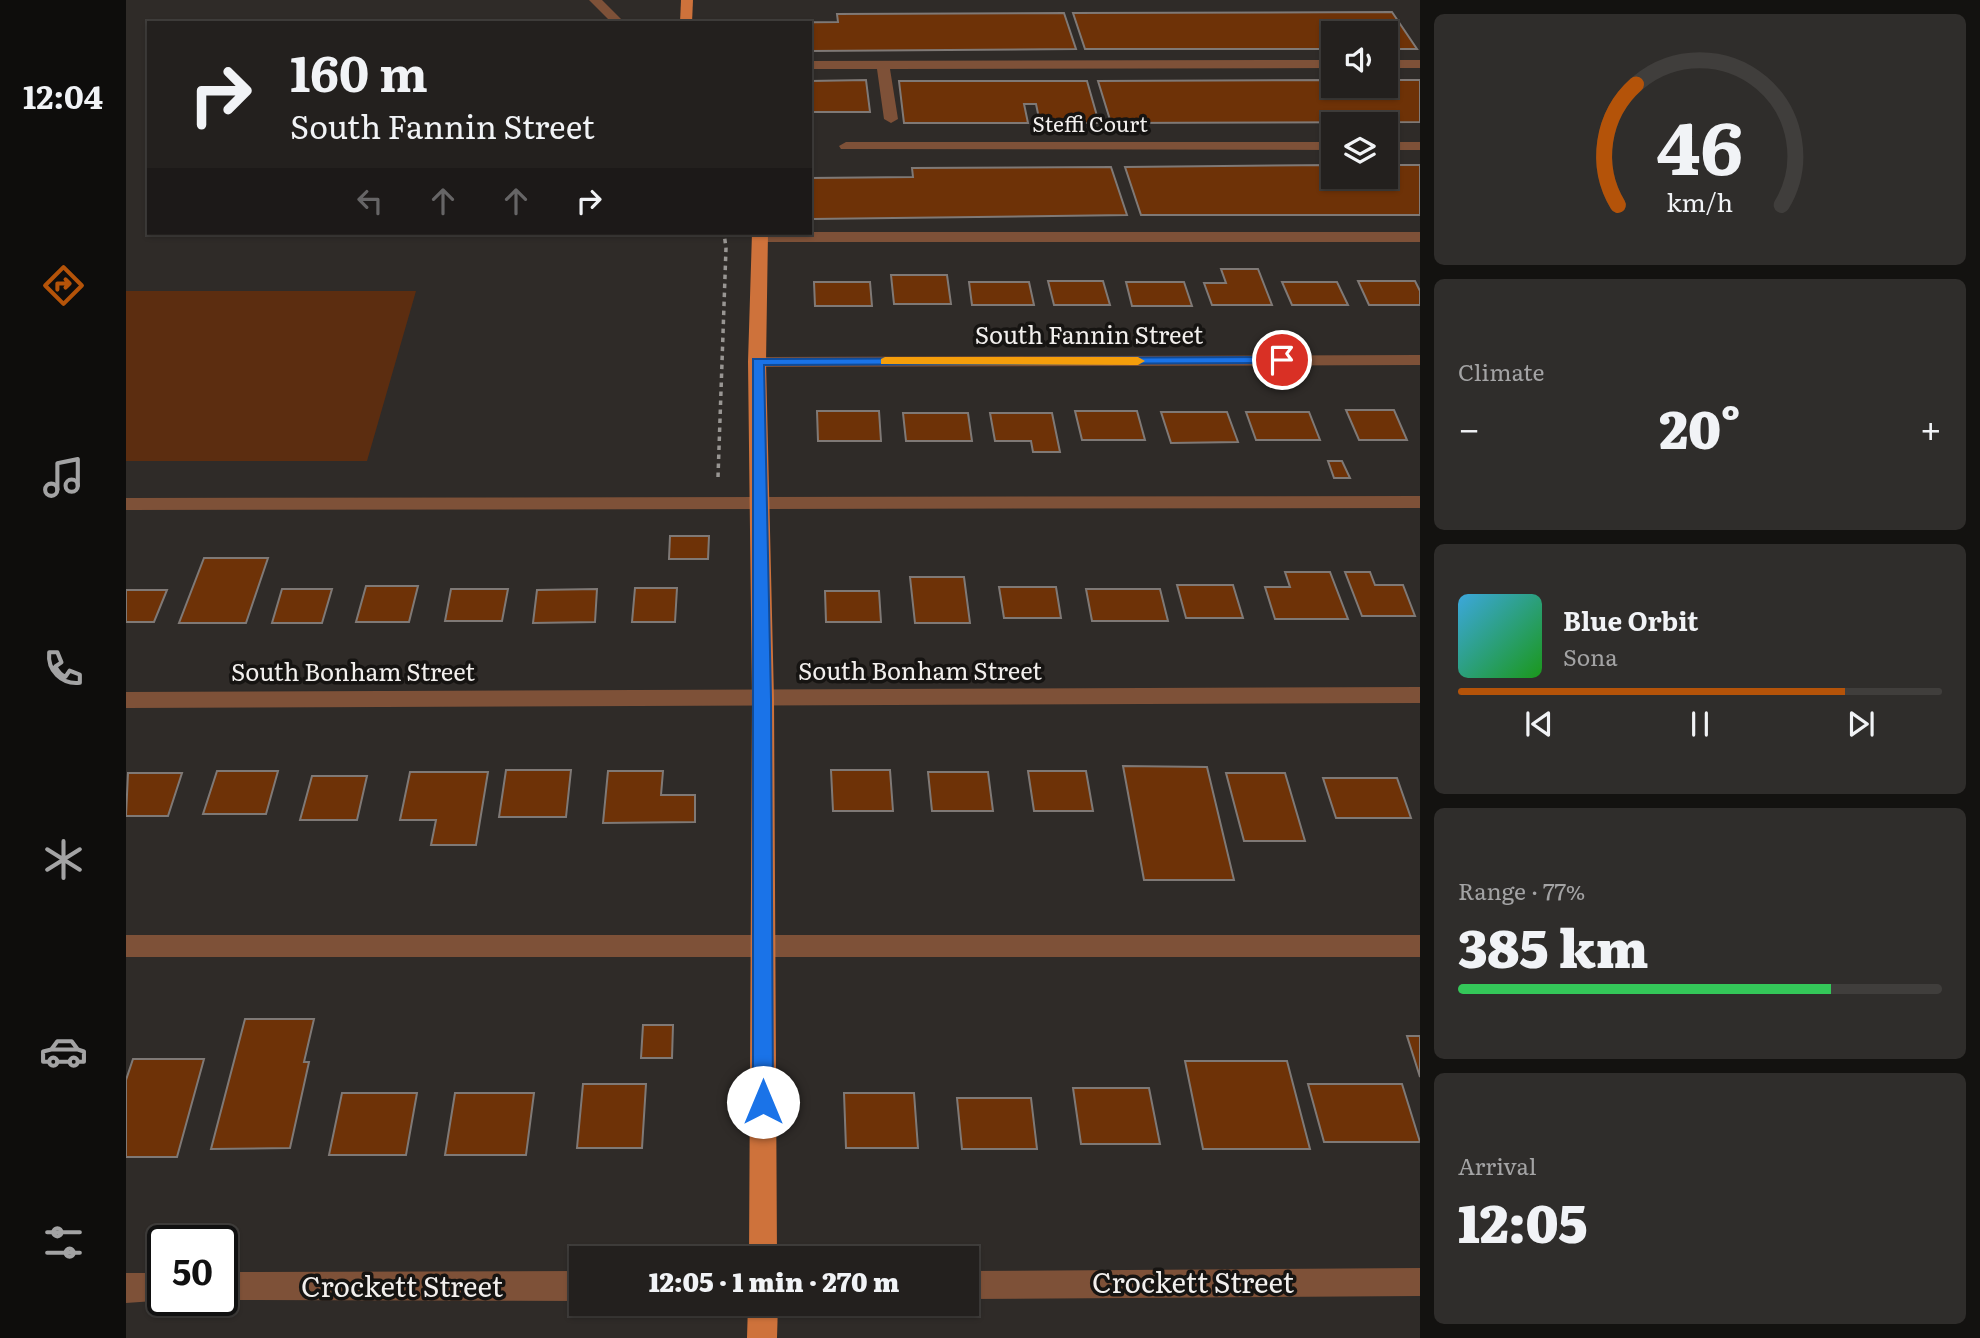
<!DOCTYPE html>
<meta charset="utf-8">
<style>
body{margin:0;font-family:Literata,serif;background:#2f2d2b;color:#f1f3f6;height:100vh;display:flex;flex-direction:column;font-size:26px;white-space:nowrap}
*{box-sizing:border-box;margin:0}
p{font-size:23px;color:#a3a3a4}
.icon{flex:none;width:38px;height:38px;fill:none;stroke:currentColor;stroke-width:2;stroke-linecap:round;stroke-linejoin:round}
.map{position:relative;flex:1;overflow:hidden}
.sheet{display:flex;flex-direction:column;gap:14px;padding:14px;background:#131210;width:560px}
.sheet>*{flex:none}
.guide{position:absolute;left:21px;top:21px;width:665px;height:214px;border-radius:0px;box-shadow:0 2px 5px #0004,0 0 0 2px #403e3c;background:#23201e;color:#f1f3f6;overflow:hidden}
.buttons{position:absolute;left:1195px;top:21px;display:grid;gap:14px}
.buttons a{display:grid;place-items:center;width:77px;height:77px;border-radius:0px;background:#23201e;box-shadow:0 2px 5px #0004,0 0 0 2px #403e3c;font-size:35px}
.speed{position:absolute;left:21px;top:1225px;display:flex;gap:14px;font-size:35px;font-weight:700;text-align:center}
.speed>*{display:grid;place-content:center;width:91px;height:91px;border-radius:50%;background:#23201e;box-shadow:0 2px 5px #0004,0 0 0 2px #403e3c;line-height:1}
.speed .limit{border:4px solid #111;border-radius:10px;background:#fff;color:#111}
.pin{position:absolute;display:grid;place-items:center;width:60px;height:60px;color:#fff;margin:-30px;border:4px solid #fff;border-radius:50%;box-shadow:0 2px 7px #0007}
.me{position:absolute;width:77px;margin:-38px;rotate:0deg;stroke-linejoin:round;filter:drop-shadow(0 0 5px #0008)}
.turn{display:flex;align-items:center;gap:24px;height:147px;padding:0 28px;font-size:32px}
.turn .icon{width:91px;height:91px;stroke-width:2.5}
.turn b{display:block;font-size:49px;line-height:60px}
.lanes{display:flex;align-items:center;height:66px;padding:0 28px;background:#0003;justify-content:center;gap:35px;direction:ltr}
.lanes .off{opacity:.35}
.big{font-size:52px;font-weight:800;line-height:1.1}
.sheet .tile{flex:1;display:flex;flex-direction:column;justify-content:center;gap:10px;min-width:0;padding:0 24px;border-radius:10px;background:#2f2d2b}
.sheet .dial{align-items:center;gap:0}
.dial svg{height:182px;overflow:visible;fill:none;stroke:#403e3c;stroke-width:7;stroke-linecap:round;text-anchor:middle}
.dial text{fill:#f1f3f6;stroke:none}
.song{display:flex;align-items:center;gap:21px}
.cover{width:84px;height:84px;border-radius:10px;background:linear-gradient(135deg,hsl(200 70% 55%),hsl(120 70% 35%))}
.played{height:7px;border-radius:4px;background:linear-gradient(90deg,#b45309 80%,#403e3c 80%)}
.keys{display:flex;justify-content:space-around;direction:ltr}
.heat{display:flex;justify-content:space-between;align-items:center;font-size:38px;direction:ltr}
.charge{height:10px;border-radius:5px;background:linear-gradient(90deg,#34c759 77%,#403e3c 0)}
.trip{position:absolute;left:443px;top:1246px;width:410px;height:70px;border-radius:0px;background:#23201e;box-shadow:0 2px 5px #0004,0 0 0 2px #403e3c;font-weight:800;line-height:70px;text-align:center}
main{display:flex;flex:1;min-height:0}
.tabs{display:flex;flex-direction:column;width:126px;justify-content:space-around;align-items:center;background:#0e0d0c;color:#a3a3a4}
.tabs .icon{width:49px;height:49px}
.tabs .selected{color:#b45309}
.tabs b{font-size:32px;color:#f1f3f6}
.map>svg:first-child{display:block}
.green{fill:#5c2d10}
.building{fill:#6e3207;stroke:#7f7976;stroke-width:2}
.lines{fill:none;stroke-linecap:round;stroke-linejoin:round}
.path{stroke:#999693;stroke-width:3.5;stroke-dasharray:4.5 4.5;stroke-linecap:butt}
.minor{fill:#7e5138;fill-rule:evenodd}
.major{fill:#ce723b;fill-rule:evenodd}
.route{fill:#1a73e8;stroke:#114b97;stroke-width:2}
.slow{fill:#f59e0b}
.labels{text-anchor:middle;stroke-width:7;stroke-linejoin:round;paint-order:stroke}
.far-street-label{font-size:21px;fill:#f2efed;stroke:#161412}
.street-label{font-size:24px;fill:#f2efed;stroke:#161412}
.near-street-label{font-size:28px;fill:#f2efed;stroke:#161412}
</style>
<main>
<nav class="tabs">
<b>12:04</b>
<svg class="icon selected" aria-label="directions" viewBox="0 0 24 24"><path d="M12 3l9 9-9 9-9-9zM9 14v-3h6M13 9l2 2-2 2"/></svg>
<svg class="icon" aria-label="music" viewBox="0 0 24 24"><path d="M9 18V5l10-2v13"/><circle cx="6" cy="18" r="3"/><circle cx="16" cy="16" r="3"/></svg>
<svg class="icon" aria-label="phone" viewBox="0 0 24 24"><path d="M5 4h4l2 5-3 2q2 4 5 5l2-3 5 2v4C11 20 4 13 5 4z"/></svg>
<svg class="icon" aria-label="climate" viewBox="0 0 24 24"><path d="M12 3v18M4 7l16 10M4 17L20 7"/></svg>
<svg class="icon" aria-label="car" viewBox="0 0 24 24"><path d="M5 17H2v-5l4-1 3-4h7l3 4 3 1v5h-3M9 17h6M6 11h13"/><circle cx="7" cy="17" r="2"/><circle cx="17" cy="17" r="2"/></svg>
<svg class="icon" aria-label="filters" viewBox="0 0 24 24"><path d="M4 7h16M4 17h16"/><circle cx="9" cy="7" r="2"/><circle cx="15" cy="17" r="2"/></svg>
</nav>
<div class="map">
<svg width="1294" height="1338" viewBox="0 0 1294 1338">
<rect width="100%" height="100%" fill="#2f2b28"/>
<polygon class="green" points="0,291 290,291 241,461 0,461"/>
<g class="building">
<polygon points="1266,12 1291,49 1260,49 1260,33 1208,33 1208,49 959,49 947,13"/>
<polygon points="938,13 950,49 684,51 684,23 613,23 712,22 711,14"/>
<polygon points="740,80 744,112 684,112 684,81"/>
<polygon points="1208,80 1208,86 1260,86 1260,80 1294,80 1294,122 985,123 972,81"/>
<polygon points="773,81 961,81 973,123 914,123 910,104 898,104 902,123 778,123"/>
<polygon points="1208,165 1208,177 1260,177 1260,165 1294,165 1294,215 1015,215 999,167"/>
<polygon points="985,167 1001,215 686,219 684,178 787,177 786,168"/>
<polygon points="1095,269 1132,269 1146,305 1086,305 1078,283 1100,283"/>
<polygon points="765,275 821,275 825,304 768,304"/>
<polygon points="922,281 977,281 984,305 928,305"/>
<polygon points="1232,281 1289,281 1294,291 1294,305 1243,305"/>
<polygon points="688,282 744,282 746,306 689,306"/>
<polygon points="843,282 903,282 908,305 846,305"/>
<polygon points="1000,282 1058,282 1066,306 1006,306"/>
<polygon points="1156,282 1211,282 1222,305 1166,305"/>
<polygon points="1220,410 1268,410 1281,440 1233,440"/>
<polygon points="691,411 753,411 755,441 692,441"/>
<polygon points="949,411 1011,411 1019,440 956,440"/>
<polygon points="1035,412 1101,412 1112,442 1045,443"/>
<polygon points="1120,412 1183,412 1194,440 1130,440"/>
<polygon points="777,413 842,413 846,441 780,441"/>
<polygon points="864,413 926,413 934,452 907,452 905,441 869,441"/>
<polygon points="1202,461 1216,461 1224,478 1208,478"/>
<polygon points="544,536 583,536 582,559 543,559"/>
<polygon points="78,558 142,558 120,623 53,623"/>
<polygon points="1159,572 1204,572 1222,619 1149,619 1139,587 1164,587"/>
<polygon points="1219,572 1244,572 1249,585 1277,585 1289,616 1236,616"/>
<polygon points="784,577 838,577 844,623 789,623"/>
<polygon points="1051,585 1107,585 1117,618 1060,618"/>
<polygon points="240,586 292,586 283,622 230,622"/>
<polygon points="873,587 930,587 935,618 878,618"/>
<polygon points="509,588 551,588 549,622 506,622"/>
<polygon points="156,589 206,589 196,623 146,623"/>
<polygon points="325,589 382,589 376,621 319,621"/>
<polygon points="471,589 469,622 407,623 411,590"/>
<polygon points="960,589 1034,589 1042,621 966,621"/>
<polygon points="0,590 41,590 28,622 0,622"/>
<polygon points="699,591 753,591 755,622 700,622"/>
<polygon points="997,766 1081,767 1108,880 1018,880"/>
<polygon points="380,770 445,770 440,817 373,817"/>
<polygon points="705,770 764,770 767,811 707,811"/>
<polygon points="91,771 152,771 140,814 77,814"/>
<polygon points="482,771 537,771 535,795 569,795 569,822 477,823"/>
<polygon points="902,771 960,771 967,811 908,811"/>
<polygon points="284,772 362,772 350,845 305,845 310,820 274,820"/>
<polygon points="802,772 862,772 867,811 806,811"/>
<polygon points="2,773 56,773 42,816 0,816"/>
<polygon points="1100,773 1159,773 1179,841 1118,841"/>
<polygon points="186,776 241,776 231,820 174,820"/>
<polygon points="1197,778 1271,778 1285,818 1210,818"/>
<polygon points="119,1019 188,1019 178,1062 183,1062 164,1148 85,1149"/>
<polygon points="517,1025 547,1025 546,1058 515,1058"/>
<polygon points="1281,1036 1294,1036 1294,1077"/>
<polygon points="7,1059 78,1059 51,1157 0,1157 0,1080"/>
<polygon points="1059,1061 1161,1061 1184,1149 1077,1149"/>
<polygon points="457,1084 520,1084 516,1148 451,1148"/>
<polygon points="1182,1084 1276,1084 1294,1142 1198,1142"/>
<polygon points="947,1088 1023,1088 1034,1144 955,1144"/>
<polygon points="216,1093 291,1093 280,1155 203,1155"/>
<polygon points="329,1093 408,1093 400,1155 319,1155"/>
<polygon points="718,1093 788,1093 792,1148 720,1148"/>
<polygon points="831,1098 905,1098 911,1149 836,1149"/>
</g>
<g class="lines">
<polyline class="path" points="592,477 600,248 598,233"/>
<g class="minor">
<polygon points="463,0 476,0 499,23 486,23"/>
<polygon points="1208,60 1208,68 764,69 772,119 765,123 758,119 751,69 684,69 684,61"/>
<rect x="1260" y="60" width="34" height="8"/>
<polygon points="720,142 1208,142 1208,150 715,149 713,146"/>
<rect x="1260" y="142" width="34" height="8"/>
<polygon points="684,232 1294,232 1294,242 634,242 626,237 633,233"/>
<polygon points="1294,355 1294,365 631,367 622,362 631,357"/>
<polygon points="1294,496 1294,508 0,510 0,498"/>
<polygon points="1294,687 1294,703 0,708 0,692"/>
<rect x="0" y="935" width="1294" height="22"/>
<polygon points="1294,1268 1294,1296 840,1299 840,1271"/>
<polygon points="455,1271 455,1301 93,1300 96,1300 96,1272"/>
<polygon points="0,1273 37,1273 37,1300 42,1300 0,1303"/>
</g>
<g class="major">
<polygon points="555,0 567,0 566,23 554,23"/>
<polygon points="626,233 642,233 640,362 648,699 651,1258 623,1258 626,699 622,362"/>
<polygon points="622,1304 652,1304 651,1338 621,1338"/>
</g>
</g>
<polygon class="route" points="1156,357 1162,360 1160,363 638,365 645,699 647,1102 644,1109 637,1111 630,1109 627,1102 627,359"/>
<polygon class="slow" points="759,357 1012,357 1019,361 1012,365 755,364 755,359"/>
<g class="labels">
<g class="far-street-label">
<text x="964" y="132">Steffi Court</text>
</g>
<g class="street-label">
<text x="963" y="344">South Fannin Street</text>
<text x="794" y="680">South Bonham Street</text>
<text x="227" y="681">South Bonham Street</text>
</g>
<g class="near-street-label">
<text x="1067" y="1293">Crockett Street</text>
<text x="276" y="1297">Crockett Street</text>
</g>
</g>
</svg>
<div class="buttons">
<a><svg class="icon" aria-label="sound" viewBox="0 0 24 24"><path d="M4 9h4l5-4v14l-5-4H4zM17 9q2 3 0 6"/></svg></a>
<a><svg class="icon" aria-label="layers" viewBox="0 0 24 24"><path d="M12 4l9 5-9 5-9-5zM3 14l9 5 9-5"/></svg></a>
</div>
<div class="speed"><div class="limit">50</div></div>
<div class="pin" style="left:1156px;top:360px;background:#d93025"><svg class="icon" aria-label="arrive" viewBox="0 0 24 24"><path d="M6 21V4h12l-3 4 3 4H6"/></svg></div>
<svg class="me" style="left:637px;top:1102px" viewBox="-20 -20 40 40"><circle r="19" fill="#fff"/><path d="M0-13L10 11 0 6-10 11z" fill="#1a73e8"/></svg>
<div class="trip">12:05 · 1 min · 270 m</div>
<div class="guide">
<div class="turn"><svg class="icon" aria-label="right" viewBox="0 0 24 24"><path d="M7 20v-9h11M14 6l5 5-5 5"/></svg><div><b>160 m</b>South Fannin Street</div></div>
<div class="lanes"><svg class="icon off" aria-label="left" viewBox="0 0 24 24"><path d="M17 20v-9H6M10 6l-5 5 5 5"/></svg><svg class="icon off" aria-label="ahead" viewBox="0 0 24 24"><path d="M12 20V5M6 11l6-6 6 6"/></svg><svg class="icon off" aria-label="ahead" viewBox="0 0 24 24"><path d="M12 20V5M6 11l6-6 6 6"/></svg><svg class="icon" aria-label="right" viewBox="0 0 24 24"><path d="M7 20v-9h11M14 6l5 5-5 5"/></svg></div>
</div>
</div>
<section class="sheet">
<div class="tile dial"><svg viewBox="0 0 100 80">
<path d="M14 69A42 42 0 1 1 86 69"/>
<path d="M14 69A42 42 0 0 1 22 16" stroke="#b45309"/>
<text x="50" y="56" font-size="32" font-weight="700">46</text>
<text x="50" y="72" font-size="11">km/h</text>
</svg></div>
<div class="tile"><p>Climate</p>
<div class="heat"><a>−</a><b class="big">20°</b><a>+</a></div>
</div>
<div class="tile">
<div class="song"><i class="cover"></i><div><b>Blue Orbit</b><p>Sona</p></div></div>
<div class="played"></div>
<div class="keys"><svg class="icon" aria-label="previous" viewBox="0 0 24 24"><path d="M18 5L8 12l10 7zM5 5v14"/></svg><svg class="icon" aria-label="pause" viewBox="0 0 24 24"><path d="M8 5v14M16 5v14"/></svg><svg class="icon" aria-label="next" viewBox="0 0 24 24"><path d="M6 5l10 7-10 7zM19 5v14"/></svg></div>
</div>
<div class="tile"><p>Range · 77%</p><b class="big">385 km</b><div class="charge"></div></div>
<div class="tile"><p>Arrival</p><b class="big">12:05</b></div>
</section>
</main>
